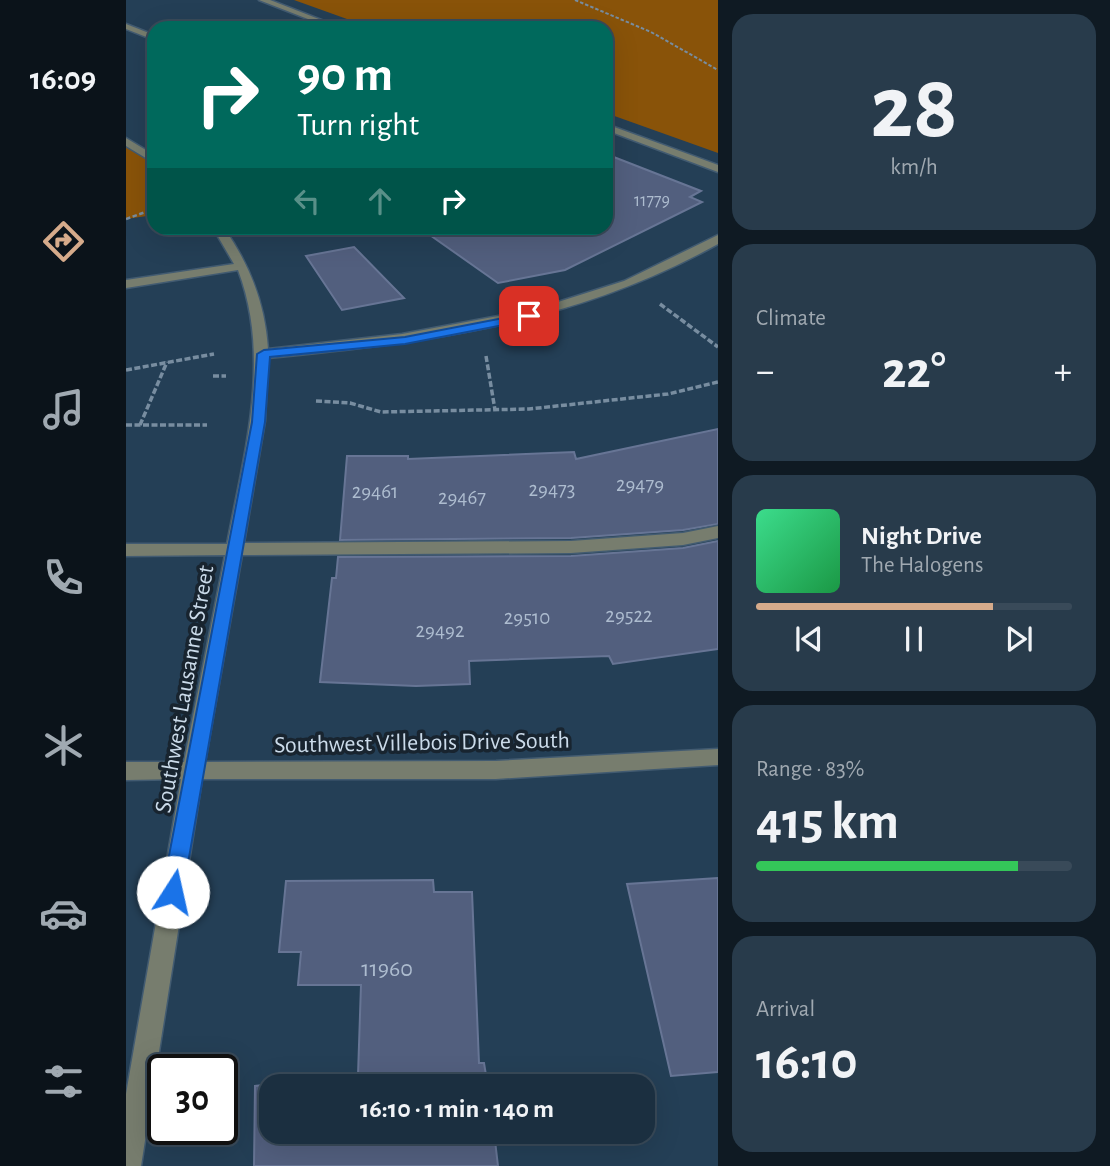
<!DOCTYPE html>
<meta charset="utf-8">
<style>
body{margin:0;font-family:"Alegreya Sans",sans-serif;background:#283b4b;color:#f1f3f6;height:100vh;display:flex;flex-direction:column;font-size:26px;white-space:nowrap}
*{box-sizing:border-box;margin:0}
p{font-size:23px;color:#a0a9b1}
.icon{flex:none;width:38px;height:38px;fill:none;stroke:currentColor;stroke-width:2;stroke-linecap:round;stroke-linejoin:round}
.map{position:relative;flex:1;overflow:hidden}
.details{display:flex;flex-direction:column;gap:14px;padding:14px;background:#0f1a23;width:392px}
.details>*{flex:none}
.guide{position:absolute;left:21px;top:21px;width:466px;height:214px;border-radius:21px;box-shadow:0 7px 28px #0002,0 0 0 2px #394a59;background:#00695c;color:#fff;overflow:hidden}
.speed{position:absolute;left:21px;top:1054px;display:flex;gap:14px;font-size:35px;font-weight:700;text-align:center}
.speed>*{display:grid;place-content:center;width:91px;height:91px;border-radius:50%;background:#1b2f40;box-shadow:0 7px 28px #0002,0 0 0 2px #394a59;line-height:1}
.speed .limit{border:4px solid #111;border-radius:10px;background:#fff;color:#111}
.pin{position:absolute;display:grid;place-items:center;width:60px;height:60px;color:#fff;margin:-30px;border-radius:14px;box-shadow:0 4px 10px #0006}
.me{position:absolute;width:77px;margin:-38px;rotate:10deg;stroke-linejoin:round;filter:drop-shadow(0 0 5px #0008)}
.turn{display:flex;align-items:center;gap:24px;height:147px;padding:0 35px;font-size:32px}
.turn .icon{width:91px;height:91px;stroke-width:2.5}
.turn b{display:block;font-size:49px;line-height:60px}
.lanes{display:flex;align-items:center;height:66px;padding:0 35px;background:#0003;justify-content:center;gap:35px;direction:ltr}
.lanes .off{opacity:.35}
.big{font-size:52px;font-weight:700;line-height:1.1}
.details .card{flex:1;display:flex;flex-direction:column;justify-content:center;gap:10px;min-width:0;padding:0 24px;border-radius:21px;background:#283b4b}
.details .dial{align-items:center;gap:0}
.dial b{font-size:91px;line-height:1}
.song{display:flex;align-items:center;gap:21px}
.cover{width:84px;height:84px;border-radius:10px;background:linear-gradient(135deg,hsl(150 70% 55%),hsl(140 70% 35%))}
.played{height:7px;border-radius:4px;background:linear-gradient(90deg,#d6ab8b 75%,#394a59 75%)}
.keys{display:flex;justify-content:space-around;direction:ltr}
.heat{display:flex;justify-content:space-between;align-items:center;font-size:38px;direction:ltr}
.charge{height:10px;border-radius:5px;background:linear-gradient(90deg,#34c759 83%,#394a59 0)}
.trip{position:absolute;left:133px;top:1074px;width:396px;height:70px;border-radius:21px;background:#1b2f40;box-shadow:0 7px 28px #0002,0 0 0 2px #394a59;font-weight:700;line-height:70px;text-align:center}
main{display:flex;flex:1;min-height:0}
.menu{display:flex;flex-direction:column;width:126px;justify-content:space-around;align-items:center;background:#0b131a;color:#a0a9b1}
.menu .icon{width:49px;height:49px}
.menu .on{color:#d6ab8b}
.menu b{font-size:32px;color:#f1f3f6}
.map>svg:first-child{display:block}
.green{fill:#895309}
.building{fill:#525f7e;stroke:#677595;stroke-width:2}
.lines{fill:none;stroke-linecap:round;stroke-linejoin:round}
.minor-casing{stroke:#425b71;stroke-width:3}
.path-far2{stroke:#788da0;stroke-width:2;stroke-dasharray:3.5 2;stroke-linecap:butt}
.path-far1{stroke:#788da0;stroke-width:2.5;stroke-dasharray:4.5 2.5;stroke-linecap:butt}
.path{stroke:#788da0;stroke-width:3.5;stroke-dasharray:6 2.5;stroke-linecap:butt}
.minor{fill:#777d6e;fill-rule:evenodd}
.route{fill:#1a73e8;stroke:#114b97;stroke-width:2}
.labels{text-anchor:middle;stroke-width:7;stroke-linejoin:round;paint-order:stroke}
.far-number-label{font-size:18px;fill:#adbccf}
.number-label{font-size:21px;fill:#adbccf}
.street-label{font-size:24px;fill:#cbdbea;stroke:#18242f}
.near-number-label{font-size:24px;fill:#adbccf}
</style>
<main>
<nav class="menu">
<b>16:09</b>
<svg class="icon on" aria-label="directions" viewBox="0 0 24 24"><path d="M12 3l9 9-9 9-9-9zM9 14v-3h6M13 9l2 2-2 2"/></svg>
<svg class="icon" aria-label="music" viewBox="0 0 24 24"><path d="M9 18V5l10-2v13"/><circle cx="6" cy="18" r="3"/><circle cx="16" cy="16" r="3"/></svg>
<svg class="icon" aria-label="phone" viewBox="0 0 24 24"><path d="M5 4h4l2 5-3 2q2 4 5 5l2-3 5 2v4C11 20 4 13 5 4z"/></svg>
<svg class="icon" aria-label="climate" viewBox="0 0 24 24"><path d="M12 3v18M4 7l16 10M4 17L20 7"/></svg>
<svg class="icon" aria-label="car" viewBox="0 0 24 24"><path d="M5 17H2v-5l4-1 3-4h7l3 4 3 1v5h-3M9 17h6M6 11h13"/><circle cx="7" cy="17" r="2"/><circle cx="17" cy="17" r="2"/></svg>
<svg class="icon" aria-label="filters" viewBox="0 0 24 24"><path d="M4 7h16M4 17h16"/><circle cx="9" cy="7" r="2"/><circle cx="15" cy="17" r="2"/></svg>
</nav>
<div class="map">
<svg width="592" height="1166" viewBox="0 0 592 1166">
<rect width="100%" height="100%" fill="#243f56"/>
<g class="green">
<polygon points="168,0 592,0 592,153 480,113 480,28 246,28"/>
<polygon points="0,141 28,164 28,215 0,219"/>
</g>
<g class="building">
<polygon points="480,154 575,191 564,197 576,202 439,270 372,283 294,228 480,228"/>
<polygon points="228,247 278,298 216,310 180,256"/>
<polygon points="592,429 592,524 557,530 445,538 214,540 221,456 282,456 282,459 448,452 450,459"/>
<polygon points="592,541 592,649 487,664 483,656 343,661 344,684 290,686 194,682 206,578 210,578 212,557 445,556 557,548"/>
<polygon points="592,878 592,1072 545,1076 501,884"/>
<polygon points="307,880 308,892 346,892 353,1063 358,1063 362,1087 145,1087 145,1132 368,1132 372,1166 128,1166 129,1086 232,1075 235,985 172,985 175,952 153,952 160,881"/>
</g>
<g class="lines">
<defs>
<g id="minor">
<polygon points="133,0 144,0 216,28 205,28"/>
<polygon points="0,24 28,35 28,40 0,29"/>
<polygon points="480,124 592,165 592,172 480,130"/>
<polygon points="0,138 28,155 28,163 0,146"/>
<path d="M 87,228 L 98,228 C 124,265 139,304 142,349 L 276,334 L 410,309 L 498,281 L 592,235 L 592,244 C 448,324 303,342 142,358 L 139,421 L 118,543 L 445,541 L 557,533 L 592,526 L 592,538 L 557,545 L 445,553 L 116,555 L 79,762 L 370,761 L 592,749 L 592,765 L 370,779 L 76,779 L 15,1166 L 0,1166 L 0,1094 L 55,779 L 0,780 L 0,762 L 58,762 L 99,555 L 0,556 L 0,544 L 101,544 C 118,454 146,359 112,270 L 0,288 L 0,280 L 108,264 Z"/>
</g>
</defs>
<use href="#minor" class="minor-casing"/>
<polyline class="path-far2" points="449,0 525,32 592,70"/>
<polyline class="path-far1" points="0,219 28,209"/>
<g class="path">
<polyline points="534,304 592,347"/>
<polyline points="360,356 369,410"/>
<polyline points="0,370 88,354"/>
<polyline points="87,376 100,376"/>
<polyline points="190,401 224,403 255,412 403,409 542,394 592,382"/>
<polyline points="0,425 81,425"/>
<polyline points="14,425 41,362"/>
</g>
<use href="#minor" class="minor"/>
</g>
<polygon class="route" points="403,313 409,316 408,319 279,344 144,357 139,422 57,892 54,899 47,902 39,899 36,892 126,422 131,354 138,350 279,337"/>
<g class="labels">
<g class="far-number-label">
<text x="526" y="206">11779</text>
</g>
<g class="number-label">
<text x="514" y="491">29479</text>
<text x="426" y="496">29473</text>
<text x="249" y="498">29461</text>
<text x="336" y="504">29467</text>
<text x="503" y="622">29522</text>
<text x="401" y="624">29510</text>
<text x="314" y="637">29492</text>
</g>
<g class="street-label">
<text transform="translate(58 689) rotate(-80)" y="8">Southwest Lausanne Street</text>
<text transform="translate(296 742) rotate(-1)" y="8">Southwest Villebois Drive South</text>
</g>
<g class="near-number-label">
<text x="261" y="976">11960</text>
</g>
</g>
</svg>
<div class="speed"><div class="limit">30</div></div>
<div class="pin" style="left:403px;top:316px;background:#d93025"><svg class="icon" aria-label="arrive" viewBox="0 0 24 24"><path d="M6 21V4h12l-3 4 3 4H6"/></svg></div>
<svg class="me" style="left:47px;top:892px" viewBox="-20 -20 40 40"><circle r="19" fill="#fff"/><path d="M0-13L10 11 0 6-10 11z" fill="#1a73e8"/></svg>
<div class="trip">16:10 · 1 min · 140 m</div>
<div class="guide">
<div class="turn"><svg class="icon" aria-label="right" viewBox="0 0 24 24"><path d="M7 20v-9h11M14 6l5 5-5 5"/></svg><div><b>90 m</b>Turn right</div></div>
<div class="lanes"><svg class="icon off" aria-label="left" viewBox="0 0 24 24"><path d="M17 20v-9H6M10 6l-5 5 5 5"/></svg><svg class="icon off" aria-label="ahead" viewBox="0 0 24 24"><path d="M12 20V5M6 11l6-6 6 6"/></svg><svg class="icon" aria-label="right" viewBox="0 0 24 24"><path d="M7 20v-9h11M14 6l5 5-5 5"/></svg></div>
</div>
</div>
<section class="details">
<div class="card dial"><b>28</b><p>km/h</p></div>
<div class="card"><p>Climate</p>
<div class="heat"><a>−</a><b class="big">22°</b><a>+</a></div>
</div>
<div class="card">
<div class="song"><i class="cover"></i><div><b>Night Drive</b><p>The Halogens</p></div></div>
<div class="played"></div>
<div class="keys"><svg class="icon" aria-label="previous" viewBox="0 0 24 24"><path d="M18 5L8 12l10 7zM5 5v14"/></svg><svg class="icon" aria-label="pause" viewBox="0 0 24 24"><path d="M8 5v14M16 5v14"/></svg><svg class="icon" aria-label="next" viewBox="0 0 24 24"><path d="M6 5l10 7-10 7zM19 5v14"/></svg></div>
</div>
<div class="card"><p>Range · 83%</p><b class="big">415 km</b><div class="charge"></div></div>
<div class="card"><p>Arrival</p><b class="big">16:10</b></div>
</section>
</main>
